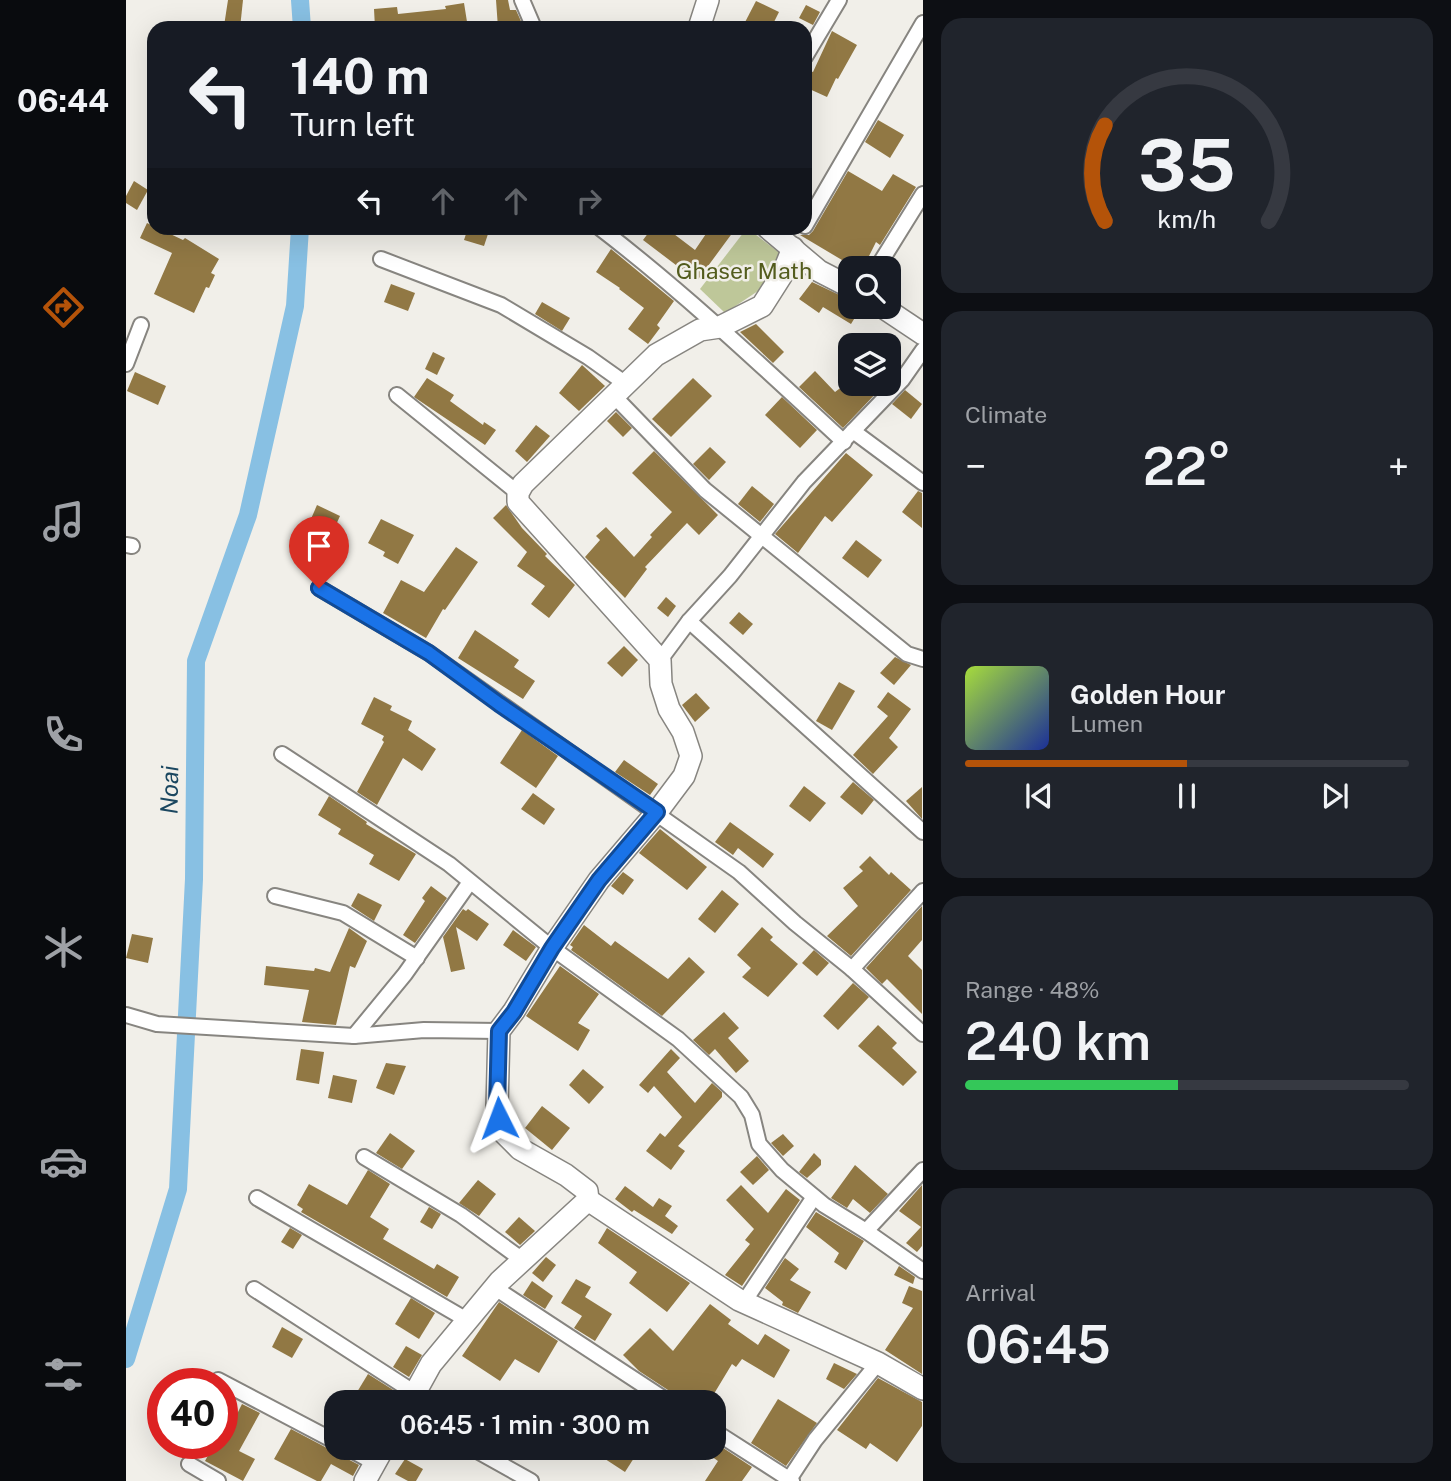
<!DOCTYPE html>
<meta charset="utf-8">
<style>
body{margin:0;font-family:"Public Sans",sans-serif;background:#20242c;color:#f1f3f6;height:100vh;display:flex;flex-direction:column;font-size:26px;white-space:nowrap}
*{box-sizing:border-box;margin:0}
p{font-size:23px;color:#9ea1a6}
.icon{flex:none;width:38px;height:38px;fill:none;stroke:currentColor;stroke-width:2;stroke-linecap:round;stroke-linejoin:round}
.map{position:relative;flex:1;overflow:hidden}
.side{display:flex;flex-direction:column;gap:18px;padding:18px;background:#0d0f14;width:528px}
.side>*{flex:none}
.top-card{position:absolute;left:21px;top:21px;width:665px;height:214px;border-radius:21px;box-shadow:0 7px 28px #0002;background:#171b24;color:#f1f3f6;overflow:hidden}
.buttons{position:absolute;left:712px;top:256px;display:grid;gap:14px}
.buttons a{display:grid;place-items:center;width:63px;height:63px;border-radius:14px;background:#171b24;box-shadow:0 7px 28px #0002;font-size:35px}
.speed{position:absolute;left:21px;top:1368px;display:flex;gap:14px;font-size:35px;font-weight:700;text-align:center}
.speed>*{display:grid;place-content:center;width:91px;height:91px;border-radius:50%;background:#171b24;box-shadow:0 7px 28px #0002;line-height:1}
.speed .limit{border:10px solid #d22;background:#fff;color:#111}
.pin{position:absolute;display:grid;place-items:center;width:60px;height:60px;color:#fff;margin:-72px -30px;border-radius:50% 50% 50% 0;rotate:-45deg;box-shadow:0 0 7px #0007}
.pin .icon{rotate:45deg}
.me{position:absolute;width:77px;margin:-38px;rotate:357deg;stroke-linejoin:round;filter:drop-shadow(0 0 5px #0008)}
.turn{display:flex;align-items:center;gap:24px;height:147px;padding:0 28px;font-size:32px}
.turn .icon{width:91px;height:91px;stroke-width:2.5}
.turn b{display:block;font-size:49px;line-height:60px}
.lanes{display:flex;align-items:center;height:66px;padding:0 28px;background:#0003;justify-content:center;gap:35px;direction:ltr}
.lanes .off{opacity:.35}
.big{font-size:52px;font-weight:600;line-height:1.1}
.side .tile{flex:1;display:flex;flex-direction:column;justify-content:center;gap:10px;min-width:0;padding:0 24px;border-radius:21px;background:#20242c}
.side .dial{align-items:center;gap:0}
.dial svg{height:182px;overflow:visible;fill:none;stroke:#363941;stroke-width:7;stroke-linecap:round;text-anchor:middle}
.dial text{fill:#f1f3f6;stroke:none}
.song{display:flex;align-items:center;gap:21px}
.cover{width:84px;height:84px;border-radius:10px;background:linear-gradient(135deg,hsl(80 70% 55%),hsl(230 70% 35%))}
.played{height:7px;border-radius:4px;background:linear-gradient(90deg,#b45309 50%,#363941 50%)}
.keys{display:flex;justify-content:space-around;direction:ltr}
.heat{display:flex;justify-content:space-between;align-items:center;font-size:38px;direction:ltr}
.charge{height:10px;border-radius:5px;background:linear-gradient(90deg,#34c759 48%,#363941 0)}
.trip{position:absolute;left:198px;top:1390px;width:402px;height:70px;border-radius:21px;background:#171b24;box-shadow:0 7px 28px #0002;font-weight:600;line-height:70px;text-align:center}
main{display:flex;flex:1;min-height:0}
.menu{display:flex;flex-direction:column;width:126px;justify-content:space-around;align-items:center;background:#090b0e;color:#9ea1a6}
.menu .icon{width:49px;height:49px}
.menu .on{color:#b45309}
.menu b{font-size:32px;color:#f1f3f6}
.map>svg:first-child{display:block}
.green{fill:#bec799}
.lines{fill:none;stroke-linecap:round;stroke-linejoin:round}
.canal{stroke:#88c0e3;stroke-width:18}
.building{fill:#917844}
.street-casing{stroke:#878580;stroke-width:18}
.secondary-casing{stroke:#878580;stroke-width:24}
.street{stroke:#fff;stroke-width:14}
.secondary{stroke:#fff;stroke-width:21}
.route-casing{stroke:#114b97;stroke-width:18}
.route{stroke:#1a73e8;stroke-width:12}
.labels{text-anchor:middle;stroke-width:5;stroke-linejoin:round;paint-order:stroke}
.park-label{font-size:23px;fill:#535c1d;stroke:#f1efe9}
.water-label{font-size:24px;font-style:italic;fill:#1b4760;stroke:#f1efe9}
</style>
<main>
<nav class="menu">
<b>06:44</b>
<svg class="icon on" aria-label="directions" viewBox="0 0 24 24"><path d="M12 3l9 9-9 9-9-9zM9 14v-3h6M13 9l2 2-2 2"/></svg>
<svg class="icon" aria-label="music" viewBox="0 0 24 24"><path d="M9 18V5l10-2v13"/><circle cx="6" cy="18" r="3"/><circle cx="16" cy="16" r="3"/></svg>
<svg class="icon" aria-label="phone" viewBox="0 0 24 24"><path d="M5 4h4l2 5-3 2q2 4 5 5l2-3 5 2v4C11 20 4 13 5 4z"/></svg>
<svg class="icon" aria-label="climate" viewBox="0 0 24 24"><path d="M12 3v18M4 7l16 10M4 17L20 7"/></svg>
<svg class="icon" aria-label="car" viewBox="0 0 24 24"><path d="M5 17H2v-5l4-1 3-4h7l3 4 3 1v5h-3M9 17h6M6 11h13"/><circle cx="7" cy="17" r="2"/><circle cx="17" cy="17" r="2"/></svg>
<svg class="icon" aria-label="filters" viewBox="0 0 24 24"><path d="M4 7h16M4 17h16"/><circle cx="9" cy="7" r="2"/><circle cx="15" cy="17" r="2"/></svg>
</nav>
<div class="map">
<svg width="797" height="1481" viewBox="0 0 797 1481">
<rect width="100%" height="100%" fill="#f1efe9"/>
<polygon class="green" points="621,228 655,254 638,287 599,313 574,289"/>
<g class="lines">
<g class="canal">
<polyline points="174,0 176,28"/>
<polyline points="0,1359 52,1189 68,879 70,661 122,515 169,306 174,228"/>
</g>
</g>
<g class="building">
<polygon points="102,0 117,0 114,28 98,26"/>
<polygon points="370,0 382,0 384,10 390,10 398,28 372,28"/>
<polygon points="630,1 653,12 645,28 616,28"/>
<polygon points="338,3 342,28 323,28 323,25 297,28 249,28 248,9 271,7 272,14 320,9 319,6"/>
<polygon points="680,5 694,12 687,25 673,18"/>
<polygon points="706,31 731,45 712,79 710,78 701,97 679,87 679,69 687,72"/>
<polygon points="752,120 778,135 764,158 739,142"/>
<polygon points="722,171 756,191 767,174 790,187 754,245 750,242 737,268 713,267 716,260 674,235 683,235 687,231"/>
<polygon points="8,181 22,190 11,210 0,203 0,196"/>
<polygon points="21,223 57,240 59,238 93,259 85,273 89,275 83,288 80,287 68,313 28,294 46,253 14,238"/>
<polygon points="342,228 364,228 358,246 338,240"/>
<polygon points="526,228 540,228 569,250 584,228 610,228 571,281 517,240"/>
<polygon points="485,249 548,301 531,325 534,328 522,344 502,329 518,308 493,289 494,288 470,272"/>
<polygon points="686,282 724,300 724,306 736,306 725,324 697,307 693,313 673,299"/>
<polygon points="265,284 289,293 282,311 258,302"/>
<polygon points="416,302 444,318 436,331 409,314"/>
<polygon points="630,324 658,352 647,363 614,332"/>
<polygon points="307,352 319,358 311,375 299,369"/>
<polygon points="456,365 479,386 453,411 433,393"/>
<polygon points="689,371 709,392 721,383 747,383 754,389 717,428 673,387"/>
<polygon points="9,372 40,386 32,405 1,391"/>
<polygon points="301,378 328,395 324,401 357,425 358,422 370,430 359,445 288,397"/>
<polygon points="567,378 586,396 545,437 526,419"/>
<polygon points="779,390 796,404 785,419 766,404"/>
<polygon points="656,397 691,430 674,448 639,415"/>
<polygon points="490,412 506,428 497,437 481,421"/>
<polygon points="410,425 424,436 401,462 389,451"/>
<polygon points="584,447 600,462 583,480 567,464"/>
<polygon points="528,451 592,515 573,535 561,523 519,567 521,569 499,598 459,557 474,540 470,536 480,527 508,557 526,537 524,535 546,512 506,473"/>
<polygon points="720,453 747,475 706,522 699,516 672,553 649,534"/>
<polygon points="626,486 648,504 634,522 612,504"/>
<polygon points="792,491 796,493 796,528 776,512"/>
<polygon points="191,505 214,516 208,529 185,519"/>
<polygon points="380,505 396,528 421,554 419,556 449,585 423,618 405,604 419,586 391,566 401,552 367,518"/>
<polygon points="255,519 288,535 272,564 257,556 259,552 242,543"/>
<polygon points="730,540 756,560 742,578 716,558"/>
<polygon points="330,547 352,562 319,610 317,609 300,638 257,613 275,580 298,592"/>
<polygon points="540,597 550,606 542,617 531,608"/>
<polygon points="613,612 627,624 617,635 603,623"/>
<polygon points="349,630 393,660 388,667 409,681 397,699 332,658"/>
<polygon points="498,646 512,660 496,677 481,663"/>
<polygon points="769,657 785,665 768,685 754,673"/>
<polygon points="713,682 729,691 706,730 690,721"/>
<polygon points="762,692 785,709 763,738 772,747 747,774 727,755 762,716 751,707"/>
<polygon points="570,693 584,708 569,722 556,705"/>
<polygon points="248,697 266,706 264,710 286,721 282,730 310,749 296,771 277,758 251,805 231,792 258,742 256,740 258,736 235,724"/>
<polygon points="396,730 432,756 410,788 374,763"/>
<polygon points="498,760 532,784 524,795 489,772"/>
<polygon points="727,782 748,800 736,815 714,797"/>
<polygon points="678,786 700,803 684,822 663,806"/>
<polygon points="796,787 796,819 780,801"/>
<polygon points="407,793 429,809 418,825 395,809"/>
<polygon points="203,796 241,822 240,824 290,854 273,881 243,864 248,855 212,834 215,829 192,815"/>
<polygon points="604,822 648,854 637,868 612,848 607,855 589,842"/>
<polygon points="534,829 581,867 561,890 513,853"/>
<polygon points="744,856 763,875 765,872 785,890 725,956 701,936 732,906 717,888 737,871 733,867"/>
<polygon points="497,872 508,880 497,895 485,886"/>
<polygon points="305,886 321,898 289,943 277,935 299,901 296,898"/>
<polygon points="596,890 613,904 589,933 572,919"/>
<polygon points="232,893 256,905 248,921 225,906"/>
<polygon points="796,906 796,940 782,956 796,970 796,1014 761,979 756,984 740,968"/>
<polygon points="337,909 340,911 342,909 363,924 351,941 330,927 339,969 325,972 317,937"/>
<polygon points="458,925 485,946 489,941 542,979 563,957 579,972 536,1016 445,950 447,947 444,945"/>
<polygon points="636,927 647,937 644,940 672,964 642,997 616,977 625,968 611,955"/>
<polygon points="223,928 241,941 229,968 224,966 210,1025 176,1022 183,990 138,985 140,966 188,971 189,968 204,972"/>
<polygon points="387,930 410,947 400,961 377,945"/>
<polygon points="6,934 27,938 22,963 0,958"/>
<polygon points="688,950 703,963 691,976 676,963"/>
<polygon points="434,966 473,994 452,1023 464,1030 452,1051 400,1016"/>
<polygon points="727,983 743,997 712,1030 697,1016"/>
<polygon points="598,1012 613,1028 602,1038 623,1061 610,1073 589,1049 583,1055 567,1040"/>
<polygon points="752,1025 771,1043 766,1048 791,1072 777,1086 732,1046"/>
<polygon points="175,1049 198,1052 193,1084 170,1080"/>
<polygon points="545,1049 554,1058 541,1072 569,1103 586,1083 596,1092 596,1097 552,1146 559,1151 545,1170 520,1151 534,1133 539,1137 556,1117 528,1086 522,1093 513,1085"/>
<polygon points="260,1063 280,1066 268,1095 250,1088"/>
<polygon points="457,1069 478,1087 463,1104 443,1085"/>
<polygon points="207,1075 231,1080 226,1103 202,1098"/>
<polygon points="416,1106 444,1128 426,1150 399,1128"/>
<polygon points="264,1133 289,1151 276,1169 250,1153"/>
<polygon points="657,1134 668,1146 657,1156 645,1143"/>
<polygon points="688,1153 695,1160 695,1165 681,1178 673,1172"/>
<polygon points="631,1156 643,1170 627,1185 614,1172"/>
<polygon points="729,1165 762,1194 744,1213 727,1199 721,1208 705,1198"/>
<polygon points="242,1170 264,1184 244,1217 263,1229 257,1239 308,1269 311,1264 333,1277 321,1297 175,1212 177,1209 171,1205 183,1184 221,1205"/>
<polygon points="352,1180 370,1194 353,1216 333,1203"/>
<polygon points="615,1185 642,1213 660,1189 674,1200 616,1286 599,1275 624,1244 619,1240 628,1229 600,1200"/>
<polygon points="796,1185 796,1246 791,1252 780,1243 795,1227 773,1211"/>
<polygon points="499,1186 527,1207 533,1198 546,1206 539,1216 552,1226 546,1234 508,1210 506,1212 489,1199"/>
<polygon points="303,1207 315,1214 306,1229 294,1222"/>
<polygon points="690,1212 738,1241 720,1270 708,1262 713,1253 680,1227"/>
<polygon points="393,1217 409,1231 394,1245 379,1232"/>
<polygon points="164,1228 176,1235 167,1249 155,1242"/>
<polygon points="481,1228 564,1283 541,1312 503,1283 511,1272 472,1243"/>
<polygon points="420,1257 430,1265 417,1282 406,1273"/>
<polygon points="659,1258 673,1269 664,1280 685,1292 672,1313 656,1305 657,1302 639,1288"/>
<polygon points="773,1266 789,1277 787,1284 768,1275"/>
<polygon points="450,1279 465,1287 459,1297 486,1314 469,1341 448,1328 456,1316 435,1303"/>
<polygon points="406,1281 427,1296 419,1309 397,1295"/>
<polygon points="783,1286 796,1291 796,1374 759,1350 787,1308 776,1303"/>
<polygon points="285,1298 309,1313 293,1339 269,1324"/>
<polygon points="373,1302 432,1341 413,1373 389,1359 374,1381 336,1356"/>
<polygon points="584,1304 605,1320 602,1324 632,1345 639,1334 664,1350 648,1378 616,1359 610,1367 606,1364 583,1402 553,1402 548,1394 513,1371 497,1355 524,1328 547,1351"/>
<polygon points="156,1327 177,1339 166,1358 146,1347"/>
<polygon points="280,1346 296,1355 283,1377 267,1367"/>
<polygon points="708,1363 731,1374 718,1389 700,1379"/>
<polygon points="242,1374 272,1393 267,1402 235,1402 228,1397"/>
<polygon points="752,1378 796,1402 796,1426 771,1462 744,1443 740,1449 711,1430"/>
<polygon points="652,1399 691,1423 660,1466 625,1443"/>
<polygon points="116,1404 134,1413 113,1451 129,1459 117,1481 79,1461 88,1444 96,1444"/>
<polygon points="165,1429 233,1465 227,1476 205,1464 195,1481 191,1481 148,1459"/>
<polygon points="588,1442 626,1467 616,1481 579,1481 592,1461 572,1447 588,1447"/>
<polygon points="482,1447 515,1447 499,1472 476,1457"/>
<polygon points="279,1459 297,1469 290,1481 282,1481 269,1474"/>
</g>
<g class="lines">
<defs>
<g id="street">
<polyline points="396,0 408,28"/>
<polyline points="679,57 713,0"/>
<polyline points="679,226 797,23"/>
<path d="M 474,228 C 560,294 638,368 718,442"/>
<polyline points="255,259 375,305 462,357 500,384"/>
<polyline points="751,268 797,194"/>
<polyline points="0,364 15,325"/>
<polyline points="271,395 392,493"/>
<polyline points="488,396 579,490 781,654 797,659"/>
<polyline points="727,431 797,483"/>
<polyline points="0,545 6,546"/>
<polyline points="193,588 303,653 613,872 669,923 726,969 797,1034"/>
<polyline points="563,621 797,832"/>
<polyline points="534,660 563,621 604,576 678,482 776,380 797,350"/>
<polyline points="156,754 323,864 426,948 552,1039 615,1097 626,1115 633,1144 656,1170 698,1205 740,1231 797,1271"/>
<polyline points="149,896 217,913 291,958"/>
<polyline points="726,969 797,891"/>
<polyline points="0,1015 31,1024 228,1036 298,1030 373,1031"/>
<polyline points="228,1036 279,974 344,882"/>
<polyline points="238,1157 335,1215 398,1261"/>
<polyline points="131,1198 341,1320"/>
<polyline points="740,1231 797,1170"/>
<polyline points="369,1288 543,1402"/>
<polyline points="128,1289 289,1393"/>
<polyline points="618,1302 688,1197"/>
<polyline points="92,1380 210,1442"/>
<polyline points="588,1431 666,1481"/>
<polyline points="220,1447 249,1463"/>
<polyline points="344,1447 405,1481"/>
<polyline points="63,1464 92,1481"/>
<polyline points="662,1481 689,1440 752,1363"/>
</g>
<g id="secondary">
<polyline points="573,28 582,0"/>
<polyline points="642,228 693,271 724,287"/>
<polyline points="755,306 797,334"/>
<polyline points="462,1200 613,1300 752,1363 797,1389"/>
<polyline points="284,1402 305,1364 374,1281 462,1200 461,1191 440,1175 394,1149 376,1131 371,1107 373,1031 388,1011 426,948 473,880 531,812 558,776 565,756 557,732 543,709 535,684 534,660 392,502 392,493 397,484 530,355 574,330 594,327 636,306 657,273 667,248"/>
<polyline points="239,1481 258,1447"/>
</g>
</defs>
<use href="#street" class="street-casing"/>
<use href="#secondary" class="secondary-casing"/>
<use href="#street" class="street"/>
<use href="#secondary" class="secondary"/>
</g>
<g class="lines">
<defs>
<polyline id="route" points="193,588 303,653 373,704 531,812 473,880 426,948 388,1012 373,1031 371,1107 373,1118"/>
</defs>
<use href="#route" class="route-casing"/>
<use href="#route" class="route"/>
</g>
<g class="labels">
<g class="park-label">
<text x="618" y="279">Ghaser Math</text>
</g>
<g class="water-label">
<text transform="translate(44 790) rotate(-89)" y="8">Noai</text>
</g>
</g>
</svg>
<div class="buttons">
<a><svg class="icon" aria-label="search" viewBox="0 0 24 24"><circle cx="10" cy="10" r="6"/><path d="M15 15l6 6"/></svg></a>
<a><svg class="icon" aria-label="layers" viewBox="0 0 24 24"><path d="M12 4l9 5-9 5-9-5zM3 14l9 5 9-5"/></svg></a>
</div>
<div class="speed"><div class="limit">40</div></div>
<div class="pin" style="left:193px;top:588px;background:#d93025"><svg class="icon" aria-label="arrive" viewBox="0 0 24 24"><path d="M6 21V4h12l-3 4 3 4H6"/></svg></div>
<svg class="me" style="left:373px;top:1118px" viewBox="-20 -20 40 40"><path d="M0-17L14 15 0 8-14 15z" fill="#1a73e8" stroke="#fff" stroke-width="4"/></svg>
<div class="trip">06:45 · 1 min · 300 m</div>
<div class="top-card">
<div class="turn"><svg class="icon" aria-label="left" viewBox="0 0 24 24"><path d="M17 20v-9H6M10 6l-5 5 5 5"/></svg><div><b>140 m</b>Turn left</div></div>
<div class="lanes"><svg class="icon" aria-label="left" viewBox="0 0 24 24"><path d="M17 20v-9H6M10 6l-5 5 5 5"/></svg><svg class="icon off" aria-label="ahead" viewBox="0 0 24 24"><path d="M12 20V5M6 11l6-6 6 6"/></svg><svg class="icon off" aria-label="ahead" viewBox="0 0 24 24"><path d="M12 20V5M6 11l6-6 6 6"/></svg><svg class="icon off" aria-label="right" viewBox="0 0 24 24"><path d="M7 20v-9h11M14 6l5 5-5 5"/></svg></div>
</div>
</div>
<section class="side">
<div class="tile dial"><svg viewBox="0 0 100 80">
<path d="M14 69A42 42 0 1 1 86 69"/>
<path d="M14 69A42 42 0 0 1 14 27" stroke="#b45309"/>
<text x="50" y="56" font-size="32" font-weight="700">35</text>
<text x="50" y="72" font-size="11">km/h</text>
</svg></div>
<div class="tile"><p>Climate</p>
<div class="heat"><a>−</a><b class="big">22°</b><a>+</a></div>
</div>
<div class="tile">
<div class="song"><i class="cover"></i><div><b>Golden Hour</b><p>Lumen</p></div></div>
<div class="played"></div>
<div class="keys"><svg class="icon" aria-label="previous" viewBox="0 0 24 24"><path d="M18 5L8 12l10 7zM5 5v14"/></svg><svg class="icon" aria-label="pause" viewBox="0 0 24 24"><path d="M8 5v14M16 5v14"/></svg><svg class="icon" aria-label="next" viewBox="0 0 24 24"><path d="M6 5l10 7-10 7zM19 5v14"/></svg></div>
</div>
<div class="tile"><p>Range · 48%</p><b class="big">240 km</b><div class="charge"></div></div>
<div class="tile"><p>Arrival</p><b class="big">06:45</b></div>
</section>
</main>
